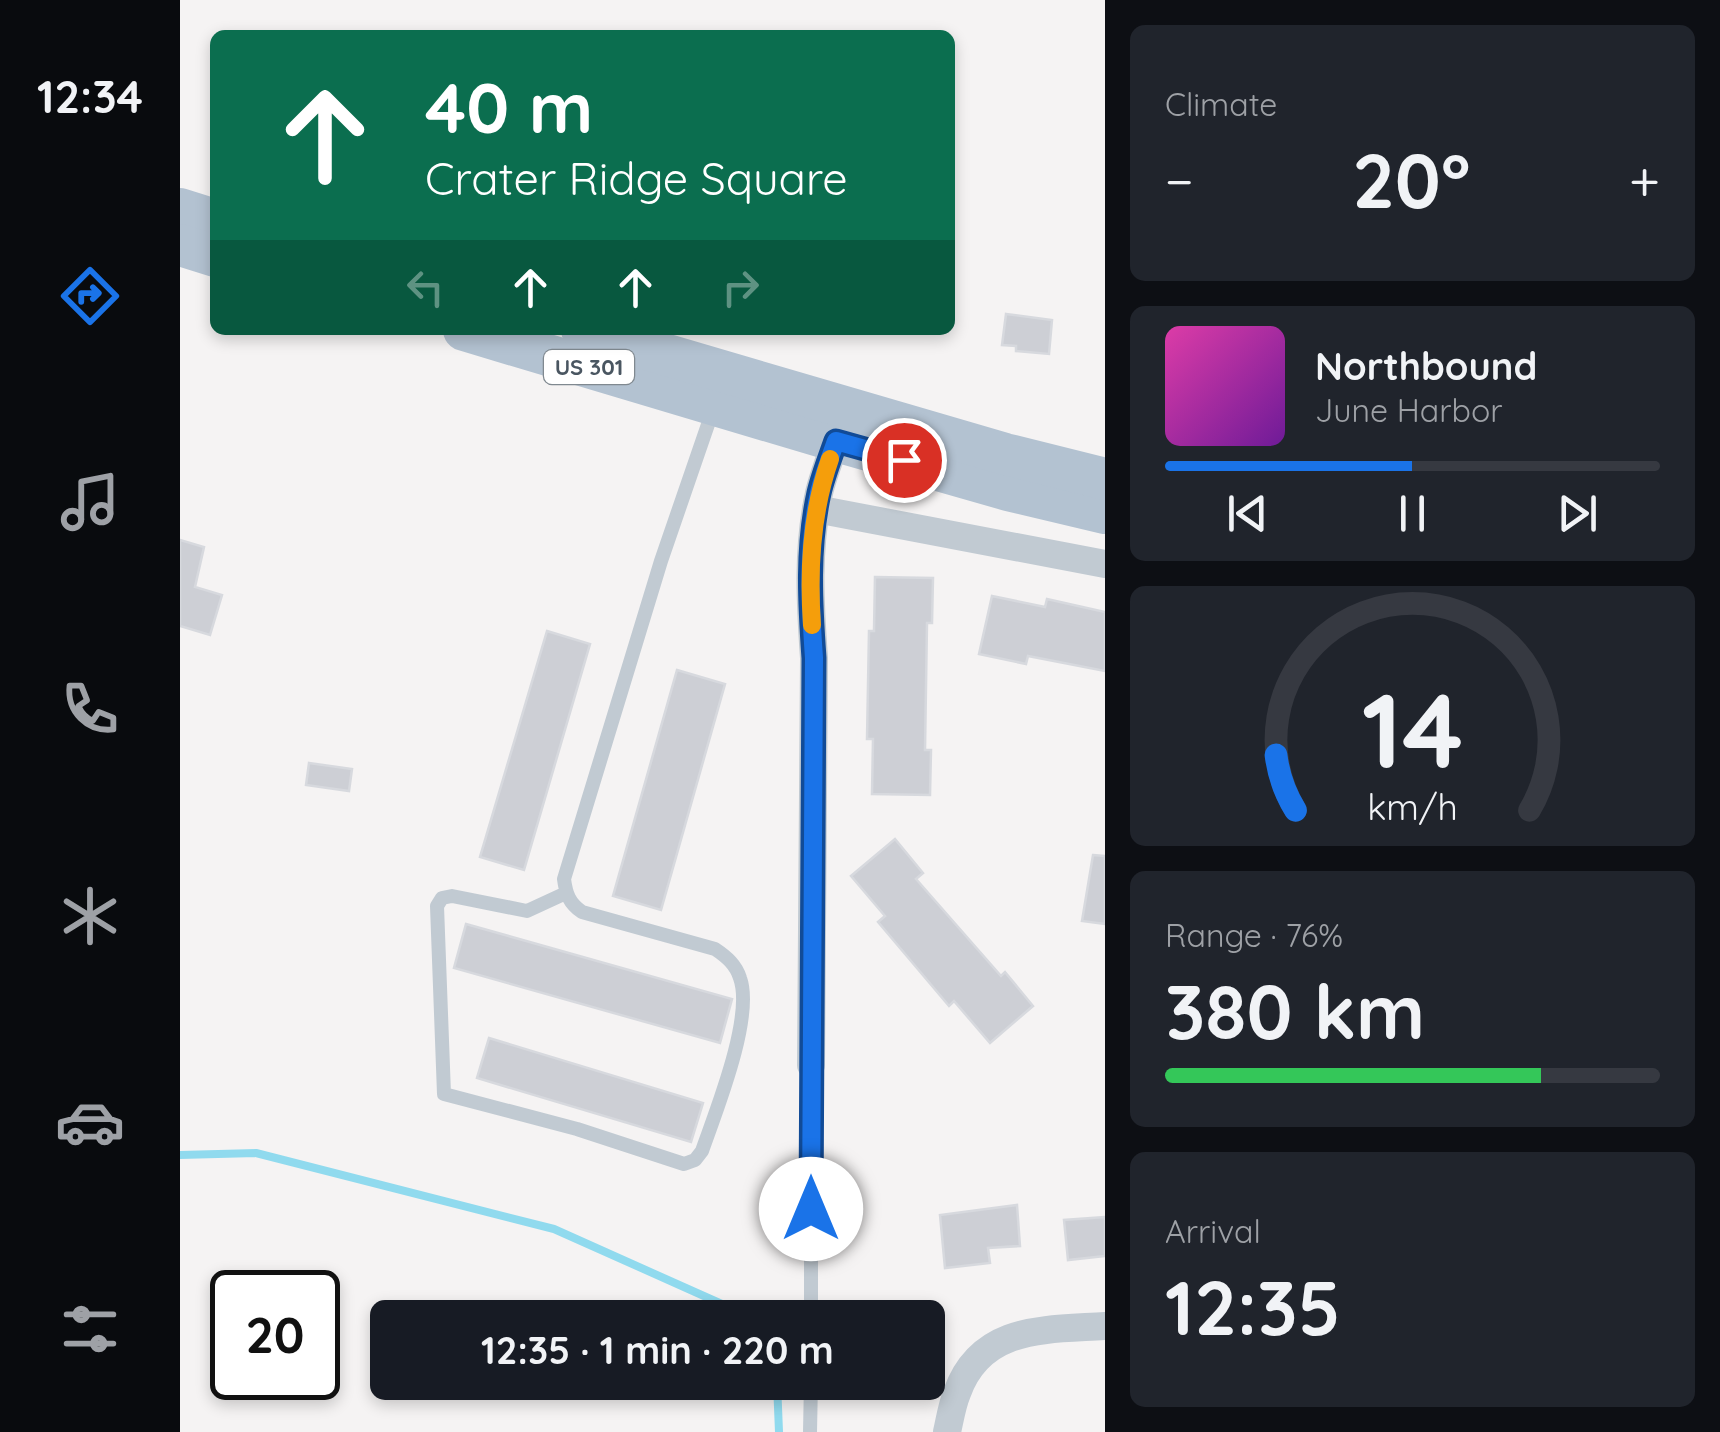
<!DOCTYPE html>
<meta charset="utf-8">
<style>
body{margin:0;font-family:Quicksand,sans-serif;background:#20242c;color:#f1f3f6;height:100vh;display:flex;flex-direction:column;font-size:38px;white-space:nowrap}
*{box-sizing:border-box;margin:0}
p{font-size:32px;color:#9ea1a6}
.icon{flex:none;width:55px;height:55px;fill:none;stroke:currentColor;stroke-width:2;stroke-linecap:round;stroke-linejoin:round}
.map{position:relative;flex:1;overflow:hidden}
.drawer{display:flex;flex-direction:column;gap:25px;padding:25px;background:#0d0f14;width:615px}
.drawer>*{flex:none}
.hud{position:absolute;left:30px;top:30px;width:745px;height:305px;border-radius:15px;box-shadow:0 5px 15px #0003;background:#0b6e4f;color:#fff;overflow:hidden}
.speed{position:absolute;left:30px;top:1270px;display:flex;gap:20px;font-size:50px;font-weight:700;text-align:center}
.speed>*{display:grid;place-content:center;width:130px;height:130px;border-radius:50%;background:#171b24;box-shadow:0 5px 15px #0003;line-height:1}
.speed .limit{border:5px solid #111;border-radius:15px;background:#fff;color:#111}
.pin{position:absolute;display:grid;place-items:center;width:85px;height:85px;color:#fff;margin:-42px;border:5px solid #fff;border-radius:50%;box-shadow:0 2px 10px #0007}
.me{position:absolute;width:110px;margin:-55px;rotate:0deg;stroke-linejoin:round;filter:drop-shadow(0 0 8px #0008)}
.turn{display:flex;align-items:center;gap:35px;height:210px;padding:0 50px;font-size:45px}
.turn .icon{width:130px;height:130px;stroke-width:2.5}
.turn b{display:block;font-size:70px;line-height:85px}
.lanes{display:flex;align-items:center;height:95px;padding:0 50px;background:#0003;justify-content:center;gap:50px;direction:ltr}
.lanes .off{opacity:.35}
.big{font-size:75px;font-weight:700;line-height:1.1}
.drawer .widget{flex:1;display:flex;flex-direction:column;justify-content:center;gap:15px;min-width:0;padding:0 35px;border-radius:15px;background:#20242c}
.drawer .dial{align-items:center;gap:0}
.dial svg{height:260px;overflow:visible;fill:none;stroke:#363941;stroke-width:7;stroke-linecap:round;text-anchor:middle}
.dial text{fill:#f1f3f6;stroke:none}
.song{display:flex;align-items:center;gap:30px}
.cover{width:120px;height:120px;border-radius:15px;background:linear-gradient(135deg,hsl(320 70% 55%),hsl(280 70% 35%))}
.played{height:10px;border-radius:5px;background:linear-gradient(90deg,#1a73e8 50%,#363941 50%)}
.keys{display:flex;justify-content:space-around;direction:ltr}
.heat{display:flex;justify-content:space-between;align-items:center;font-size:55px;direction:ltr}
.charge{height:15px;border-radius:8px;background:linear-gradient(90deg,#34c759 76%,#363941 0)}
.trip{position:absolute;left:190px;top:1300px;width:575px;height:100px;border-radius:15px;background:#171b24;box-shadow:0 5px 15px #0003;font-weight:700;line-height:100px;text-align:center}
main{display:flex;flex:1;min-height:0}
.tabs{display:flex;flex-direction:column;width:180px;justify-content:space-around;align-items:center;background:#090b0e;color:#9ea1a6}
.tabs .icon{width:70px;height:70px}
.tabs .selected{color:#1a73e8}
.tabs b{font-size:45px;color:#f1f3f6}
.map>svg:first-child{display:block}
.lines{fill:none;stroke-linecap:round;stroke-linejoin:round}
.stream{stroke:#90daee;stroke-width:8}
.building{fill:#cdcfd5;stroke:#d7d9de;stroke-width:2.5}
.service{stroke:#c1cad2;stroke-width:14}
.minor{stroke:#c1cad2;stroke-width:28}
.primary{stroke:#b3c2d1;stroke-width:42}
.route-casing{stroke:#114b97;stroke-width:25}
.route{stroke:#1a73e8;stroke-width:18}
.slow{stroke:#f59e0b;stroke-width:18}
.labels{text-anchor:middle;stroke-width:9;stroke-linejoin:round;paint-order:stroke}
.shield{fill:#fff;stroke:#808990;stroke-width:2.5}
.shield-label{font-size:22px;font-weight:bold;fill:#4a5661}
</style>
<main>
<nav class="tabs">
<b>12:34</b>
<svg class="icon selected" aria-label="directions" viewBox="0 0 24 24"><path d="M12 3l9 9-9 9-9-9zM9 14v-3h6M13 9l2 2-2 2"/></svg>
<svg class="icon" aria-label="music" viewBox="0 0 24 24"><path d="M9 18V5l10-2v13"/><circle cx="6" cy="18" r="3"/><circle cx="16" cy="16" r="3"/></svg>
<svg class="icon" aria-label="phone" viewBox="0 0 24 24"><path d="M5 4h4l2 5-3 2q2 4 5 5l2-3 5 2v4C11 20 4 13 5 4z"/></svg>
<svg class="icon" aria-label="climate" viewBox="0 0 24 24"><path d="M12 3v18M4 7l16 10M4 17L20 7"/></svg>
<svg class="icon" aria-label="car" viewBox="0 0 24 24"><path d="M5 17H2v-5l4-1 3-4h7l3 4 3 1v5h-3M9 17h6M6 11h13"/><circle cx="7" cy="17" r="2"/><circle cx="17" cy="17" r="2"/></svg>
<svg class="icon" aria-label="filters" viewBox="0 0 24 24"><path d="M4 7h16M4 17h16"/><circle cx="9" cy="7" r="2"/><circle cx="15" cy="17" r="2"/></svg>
</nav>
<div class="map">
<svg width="925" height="1432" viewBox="0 0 925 1432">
<rect width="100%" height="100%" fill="#f5f3f3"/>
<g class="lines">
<g class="stream">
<polyline points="0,1155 76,1153 374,1229 562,1313 565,1318"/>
<polyline points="597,1382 599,1432"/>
</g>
</g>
<g class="building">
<polygon points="826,314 872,320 869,354 836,351 836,346 822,345"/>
<polygon points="0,540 24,547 15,587 42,595 30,635 0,626"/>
<polygon points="695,577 753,578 752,623 747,623 745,750 751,750 750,795 692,794 693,739 687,739 689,631 694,631"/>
<polygon points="812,596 865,607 867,599 925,612 925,671 848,656 846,664 799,654"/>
<polygon points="367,631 410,644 344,870 300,857"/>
<polygon points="497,670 545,684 481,910 433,896"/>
<polygon points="129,763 172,769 169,791 126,785"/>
<polygon points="715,839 743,873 736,879 821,976 825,972 853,1006 810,1043 774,1001 769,1006 698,922 705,916 671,876"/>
<polygon points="913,855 925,856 925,924 902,921"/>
<polygon points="286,924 552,999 540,1043 274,968"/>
<polygon points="309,1038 523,1103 511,1142 297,1078"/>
<polygon points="837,1205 840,1246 808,1248 810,1263 765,1268 760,1215"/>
<polygon points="925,1217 925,1256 888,1260 884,1220"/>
</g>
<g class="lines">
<g class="service">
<path d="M 386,893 L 347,911 L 272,896 L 262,898 L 257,906 L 264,1094 L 397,1129 L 504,1164 L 515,1160 L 522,1151 C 536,1111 574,1017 560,978 C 556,965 547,957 535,949 L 402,912 C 389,903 386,894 384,879 L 481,561 L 534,407"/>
<polyline points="631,1318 631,1065"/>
<polyline points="630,1432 631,1382"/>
</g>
<g class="minor">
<polyline points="636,509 925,564"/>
<path d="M 631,1065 L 634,658 C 630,602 627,548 639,493 C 643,476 650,458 656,441"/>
<path d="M 767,1432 C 770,1419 772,1405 777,1393 C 801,1325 866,1330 925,1326"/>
</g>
<g class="primary">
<polyline points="0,209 35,220"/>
<polyline points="0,245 35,256"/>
<polyline points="284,330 656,441 828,490 925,513"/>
<polyline points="402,330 825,454 925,479"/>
</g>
</g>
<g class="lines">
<defs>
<path id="route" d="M 631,1209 L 634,658 C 630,602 627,548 639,493 C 643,476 650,458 656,441 L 724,460"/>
</defs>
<use href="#route" class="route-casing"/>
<use href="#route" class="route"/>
<path class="slow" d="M 632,625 C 628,568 631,513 650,459"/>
</g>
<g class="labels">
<rect class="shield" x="364" y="350" width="90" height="34" rx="8"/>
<g class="shield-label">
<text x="409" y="375">US 301</text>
</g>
</g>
</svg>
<div class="speed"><div class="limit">20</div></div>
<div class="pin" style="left:724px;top:460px;background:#d93025"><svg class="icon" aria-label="arrive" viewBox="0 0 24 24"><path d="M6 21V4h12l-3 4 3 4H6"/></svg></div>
<svg class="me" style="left:631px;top:1209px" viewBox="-20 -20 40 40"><circle r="19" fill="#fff"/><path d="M0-13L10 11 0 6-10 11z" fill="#1a73e8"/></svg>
<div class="trip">12:35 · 1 min · 220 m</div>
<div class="hud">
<div class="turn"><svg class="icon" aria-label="ahead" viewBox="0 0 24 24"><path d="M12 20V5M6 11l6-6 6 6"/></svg><div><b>40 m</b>Crater Ridge Square</div></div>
<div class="lanes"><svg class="icon off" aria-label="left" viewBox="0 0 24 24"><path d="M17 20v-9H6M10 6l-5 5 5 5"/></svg><svg class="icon" aria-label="ahead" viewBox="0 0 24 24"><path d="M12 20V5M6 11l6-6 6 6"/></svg><svg class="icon" aria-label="ahead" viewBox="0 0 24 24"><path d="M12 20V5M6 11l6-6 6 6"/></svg><svg class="icon off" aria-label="right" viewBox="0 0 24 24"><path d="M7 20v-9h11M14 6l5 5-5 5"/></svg></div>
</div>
</div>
<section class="drawer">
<div class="widget"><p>Climate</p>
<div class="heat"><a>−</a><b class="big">20°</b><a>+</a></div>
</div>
<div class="widget">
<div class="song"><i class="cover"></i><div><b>Northbound</b><p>June Harbor</p></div></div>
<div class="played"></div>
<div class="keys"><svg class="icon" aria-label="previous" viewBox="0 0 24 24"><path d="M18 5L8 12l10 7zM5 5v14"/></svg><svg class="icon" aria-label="pause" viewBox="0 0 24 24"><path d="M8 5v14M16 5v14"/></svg><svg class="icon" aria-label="next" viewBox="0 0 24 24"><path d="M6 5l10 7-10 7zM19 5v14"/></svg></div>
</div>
<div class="widget dial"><svg viewBox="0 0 100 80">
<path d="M14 69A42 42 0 1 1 86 69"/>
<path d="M14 69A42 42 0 0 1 8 52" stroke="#1a73e8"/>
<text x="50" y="56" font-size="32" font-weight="700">14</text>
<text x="50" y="72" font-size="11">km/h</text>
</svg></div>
<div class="widget"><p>Range · 76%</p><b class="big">380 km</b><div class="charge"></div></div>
<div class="widget"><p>Arrival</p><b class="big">12:35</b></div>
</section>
</main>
